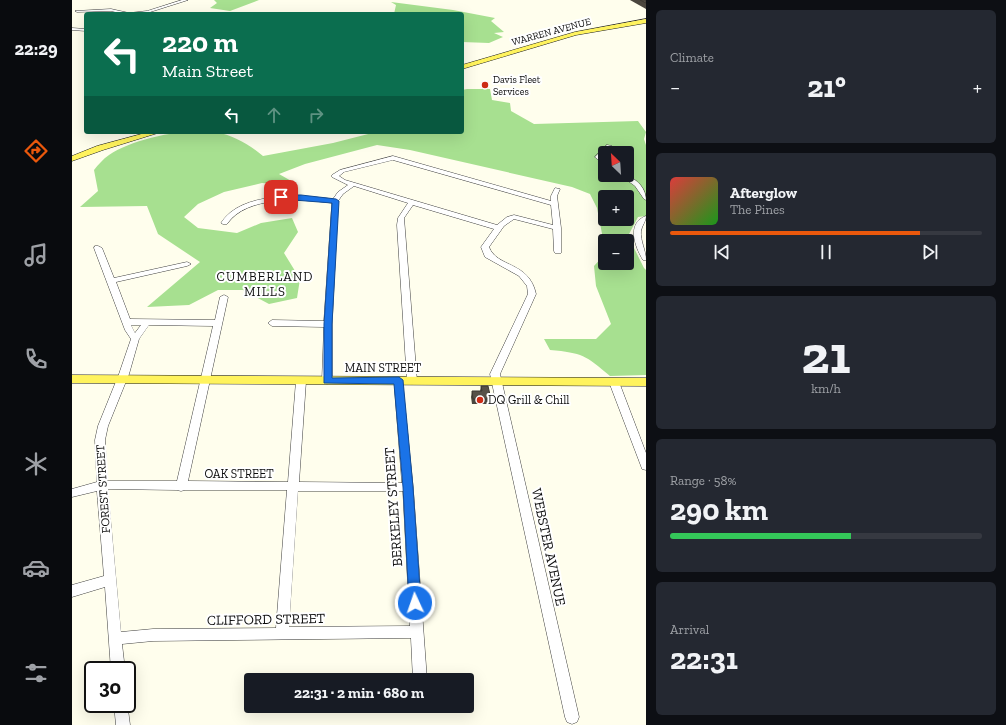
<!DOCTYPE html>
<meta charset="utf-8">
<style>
body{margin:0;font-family:"Zilla Slab",serif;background:#242831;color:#f1f3f6;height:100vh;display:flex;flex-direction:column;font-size:15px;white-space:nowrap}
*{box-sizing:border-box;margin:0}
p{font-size:13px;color:#9ea1a6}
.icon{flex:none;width:22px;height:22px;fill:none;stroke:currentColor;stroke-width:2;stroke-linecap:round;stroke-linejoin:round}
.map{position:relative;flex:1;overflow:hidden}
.side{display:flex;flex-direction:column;gap:10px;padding:10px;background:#0d0f14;width:360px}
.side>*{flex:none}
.hud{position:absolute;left:12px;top:12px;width:380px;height:122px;border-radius:4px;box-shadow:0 4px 16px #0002;background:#0b6e4f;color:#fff;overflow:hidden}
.needle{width:26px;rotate:335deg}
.fabs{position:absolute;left:526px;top:146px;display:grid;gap:8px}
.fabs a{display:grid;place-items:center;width:36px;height:36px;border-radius:4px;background:#171b24;box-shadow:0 4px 16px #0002;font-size:20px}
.speed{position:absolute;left:12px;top:661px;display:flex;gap:8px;font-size:20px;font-weight:700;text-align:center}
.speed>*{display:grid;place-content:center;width:52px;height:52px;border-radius:50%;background:#171b24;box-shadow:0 4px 16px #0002;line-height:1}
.speed .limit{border:2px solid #111;border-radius:6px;background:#fff;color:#111}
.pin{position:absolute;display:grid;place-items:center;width:34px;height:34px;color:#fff;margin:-17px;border-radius:8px;box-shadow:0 2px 6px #0006}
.me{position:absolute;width:44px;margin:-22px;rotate:357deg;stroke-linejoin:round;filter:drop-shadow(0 0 3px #0008)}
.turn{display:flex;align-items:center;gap:14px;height:84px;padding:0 12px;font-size:18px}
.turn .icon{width:52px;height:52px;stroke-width:2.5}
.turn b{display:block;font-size:28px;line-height:34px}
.lanes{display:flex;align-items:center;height:38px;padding:0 12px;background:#0003;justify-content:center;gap:20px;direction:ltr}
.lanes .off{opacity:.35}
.big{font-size:30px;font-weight:700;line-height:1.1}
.side .tile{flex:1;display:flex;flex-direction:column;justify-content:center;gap:6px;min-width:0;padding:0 14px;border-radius:6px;background:#242831}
.side .dial{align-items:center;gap:0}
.dial b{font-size:52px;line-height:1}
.song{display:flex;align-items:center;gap:12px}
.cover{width:48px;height:48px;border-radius:6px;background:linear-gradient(135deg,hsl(0 70% 55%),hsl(120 70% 35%))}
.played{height:4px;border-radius:2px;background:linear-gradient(90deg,#ea580c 80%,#363941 80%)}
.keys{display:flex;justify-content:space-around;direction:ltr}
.heat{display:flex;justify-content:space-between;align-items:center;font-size:22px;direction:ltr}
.charge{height:6px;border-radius:3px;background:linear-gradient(90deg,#34c759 58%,#363941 0)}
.trip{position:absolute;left:172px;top:673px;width:230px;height:40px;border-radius:4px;background:#171b24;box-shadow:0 4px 16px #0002;font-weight:700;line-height:40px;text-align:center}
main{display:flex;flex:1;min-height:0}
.tabs{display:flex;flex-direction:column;width:72px;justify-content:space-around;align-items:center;background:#090b0e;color:#9ea1a6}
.tabs .icon{width:28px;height:28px}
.tabs .on{color:#ea580c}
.tabs b{font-size:18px;color:#f1f3f6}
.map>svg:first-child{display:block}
.forest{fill:#a7e090;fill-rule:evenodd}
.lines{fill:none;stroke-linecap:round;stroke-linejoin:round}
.minor-casing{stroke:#404040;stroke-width:1}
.major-casing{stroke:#1e1e1e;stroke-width:1}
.minor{fill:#fff;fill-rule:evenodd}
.major{fill:#fff35d;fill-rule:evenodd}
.wall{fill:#4b463e}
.building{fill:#575148;stroke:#3d3932}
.route{fill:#1a73e8;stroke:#114b97}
.poi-dot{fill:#cc2c16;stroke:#fff;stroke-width:1.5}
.labels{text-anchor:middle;stroke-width:4;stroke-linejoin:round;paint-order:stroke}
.far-street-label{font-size:10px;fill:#0d0d0d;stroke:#fff}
.far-poi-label{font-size:10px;fill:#0d0d0d;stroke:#fff;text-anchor:start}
.street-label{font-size:12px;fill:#0d0d0d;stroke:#fff}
.poi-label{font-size:12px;fill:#0d0d0d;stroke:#fff;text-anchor:start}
.neighbourhood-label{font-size:13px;letter-spacing:1px;fill:#0d0d0d;stroke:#fff}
.near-street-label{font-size:14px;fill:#0d0d0d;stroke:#fff}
</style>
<main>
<nav class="tabs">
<b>22:29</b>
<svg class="icon on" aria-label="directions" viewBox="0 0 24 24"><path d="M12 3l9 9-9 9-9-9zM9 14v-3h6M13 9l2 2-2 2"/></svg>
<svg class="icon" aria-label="music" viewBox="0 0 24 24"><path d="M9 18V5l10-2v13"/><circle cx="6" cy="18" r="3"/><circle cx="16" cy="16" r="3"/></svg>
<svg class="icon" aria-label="phone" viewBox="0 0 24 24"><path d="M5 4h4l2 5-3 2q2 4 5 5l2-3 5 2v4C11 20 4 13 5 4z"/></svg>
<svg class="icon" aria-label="climate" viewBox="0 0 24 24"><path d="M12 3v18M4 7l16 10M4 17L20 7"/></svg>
<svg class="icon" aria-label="car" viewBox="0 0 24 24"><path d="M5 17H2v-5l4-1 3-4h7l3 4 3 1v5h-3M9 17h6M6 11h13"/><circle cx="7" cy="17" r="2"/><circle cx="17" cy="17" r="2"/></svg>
<svg class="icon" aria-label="filters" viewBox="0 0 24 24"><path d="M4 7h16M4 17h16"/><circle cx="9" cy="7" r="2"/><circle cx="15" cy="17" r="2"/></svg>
</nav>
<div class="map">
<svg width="574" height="725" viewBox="0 0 574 725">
<rect width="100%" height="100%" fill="#fffeed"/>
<g class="forest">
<polygon points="142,0 187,0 158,11 138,8 145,3"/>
<polygon points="319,2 381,10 423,18 419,21 432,32 422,33 431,37 417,43 390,42 390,14 322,14 324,5"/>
<path d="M 395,89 L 418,89 L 420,100 L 438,103 L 439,111 L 462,124 L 566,121 L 574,132 L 572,139 L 574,145 L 574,216 L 566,217 L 556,236 L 572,268 L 574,270 L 574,375 L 538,376 C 513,355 511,353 478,350 L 472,339 L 524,339 L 539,324 L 524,286 L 522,266 L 533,254 L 533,263 L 555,263 L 555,241 L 533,241 L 533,249 L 525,208 L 518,194 L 500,187 L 338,150 L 305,145 L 233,164 L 207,174 L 221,182 L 208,185 L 190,183 L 152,192 L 126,204 L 112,217 L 126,228 L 165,233 L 189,223 L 220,218 L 226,232 L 212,253 L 228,279 L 225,298 L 197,304 L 171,290 L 146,290 L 117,305 L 75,307 L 128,262 L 86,234 L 75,206 L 8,207 L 26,191 L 22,170 C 26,165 31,159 37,155 C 60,139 117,127 144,132 C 161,135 178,145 191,156 L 261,143 L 304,132 L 390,132 L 390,90 ZM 533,153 L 555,153 L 555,175 L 533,175 ZM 533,197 L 555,197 L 555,219 L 533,219 Z"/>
</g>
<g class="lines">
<defs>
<g id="minor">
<polygon points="110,0 116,0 75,13 52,14 39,11 5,12 3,11 39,9 57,13 75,11"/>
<polygon points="0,28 14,29 14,31 0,30"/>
<polygon points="535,145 540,146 529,157 533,160 533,166 523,157"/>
<path d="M 321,156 L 479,201 L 479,196 L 483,188 L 488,189 L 485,196 L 489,228 L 489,253 L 483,253 L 482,251 L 481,229 L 442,219 L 432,226 L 417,247 C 425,268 457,261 464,294 L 428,374 L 507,717 L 505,722 L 500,724 L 495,722 L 493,717 L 418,374 L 456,294 L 455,286 L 447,276 L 413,257 L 409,247 L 422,229 L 341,205 L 332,218 L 345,381 L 340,384 L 335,381 L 325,225 L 326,218 L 336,203 L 282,186 L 271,194 L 266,201 L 260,324 L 260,381 L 255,384 L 250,381 L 252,327 L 200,326 L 196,323 L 200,320 L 252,321 L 260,203 C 229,199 175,195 155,224 L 151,224 L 149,223 C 169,191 229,195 261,199 L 266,192 L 276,185 L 260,177 L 260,175 L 268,170 ZM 321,160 L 479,205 L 481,225 L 442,215 L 435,217 L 425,225 L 273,180 L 267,176 L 272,172 Z"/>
<path d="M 548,175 C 561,175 574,186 574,200 L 572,199 L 563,186 Z"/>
<path d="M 574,216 C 574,222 570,225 569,231 C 568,241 574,250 574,260 L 571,260 C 563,247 554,223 574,216 Z"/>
<path d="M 23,246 L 26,246 L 30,248 L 42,278 L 115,262 L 119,264 L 115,266 L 44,282 L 58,319 L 143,320 L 148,297 L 152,295 L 156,297 L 116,481 L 216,482 L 224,381 L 229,378 L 234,381 L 227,482 L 330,483 L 322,380 L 324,378 L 330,378 L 341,487 L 355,680 L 341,680 L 339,638 L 81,641 L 50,644 L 53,670 L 39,670 L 33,587 L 0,597 L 0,585 L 32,576 L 25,491 L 0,497 L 0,489 L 25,482 L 23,440 L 26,426 L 47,374 L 59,339 L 53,330 L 22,248 ZM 59,325 L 69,325 L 63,333 ZM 77,325 L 141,326 L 105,481 L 35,481 L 33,440 L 36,426 L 57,374 L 67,339 ZM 36,489 L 105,490 L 109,491 L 113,490 L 215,490 L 204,628 L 81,629 L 49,632 ZM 226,491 L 331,491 L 338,626 L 217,627 Z"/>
<polygon points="542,379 547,382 574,453 574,470 570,469 569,466 537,382"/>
<polygon points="55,702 58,725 44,725 42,704 55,704"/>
</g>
<g id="major">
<polygon points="574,19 574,23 504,35 390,69 390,65 503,32"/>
<polygon points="77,132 89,132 31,150 0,161 0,156 25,146"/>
<polygon points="0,375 574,378 574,386 0,383"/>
</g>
</defs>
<use href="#minor" class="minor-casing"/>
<use href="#major" class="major-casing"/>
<use href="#minor" class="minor"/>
<use href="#major" class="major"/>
</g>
<g class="wall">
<polygon points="558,0 574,0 574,9"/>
<polygon points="409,386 419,399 418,404 400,404 399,397 400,391 408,391"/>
</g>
<g class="building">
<polygon points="568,0 574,0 574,3"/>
<polygon points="409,386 416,386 419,399 401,399 400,391 410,391"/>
</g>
<polygon class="route" points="207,195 229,195 264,199 267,201 260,324 260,378 327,377 331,380 341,487 349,603 347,607 343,609 338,607 337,603 331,487 322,384 252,383 252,324 260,203 209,199 206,197"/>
<g class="poi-dot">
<circle cx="413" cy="85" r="4"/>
<circle cx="408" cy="400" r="4"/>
</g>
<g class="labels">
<g class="far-street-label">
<text transform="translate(479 31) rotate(-15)" y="4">WARREN AVENUE</text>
</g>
<g class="far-poi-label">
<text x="421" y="83">Davis Fleet<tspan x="421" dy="12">Services</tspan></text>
</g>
<g class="street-label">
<text x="311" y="372">MAIN STREET</text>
<text x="167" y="478">OAK STREET</text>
<text transform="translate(31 489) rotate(-94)" y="4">FOREST STREET</text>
</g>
<g class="poi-label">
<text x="416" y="404">DQ Grill &amp; Chill</text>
</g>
<g class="neighbourhood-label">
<text x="193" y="281">CUMBERLAND<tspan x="193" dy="15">MILLS</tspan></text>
</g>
<g class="near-street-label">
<text transform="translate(321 507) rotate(-94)" y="5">BERKELEY STREET</text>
<text transform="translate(477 547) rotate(78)" y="5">WEBSTER AVENUE</text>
<text transform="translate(194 619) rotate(-1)" y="5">CLIFFORD STREET</text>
</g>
</g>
</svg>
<div class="fabs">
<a><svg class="needle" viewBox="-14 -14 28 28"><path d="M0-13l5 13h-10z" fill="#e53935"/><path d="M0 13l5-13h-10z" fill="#9ea1a6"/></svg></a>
<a>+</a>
<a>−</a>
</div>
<div class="speed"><div class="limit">30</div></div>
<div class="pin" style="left:209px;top:197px;background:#d93025"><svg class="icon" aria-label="arrive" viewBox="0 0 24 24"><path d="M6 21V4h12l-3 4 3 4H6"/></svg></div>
<svg class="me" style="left:343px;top:603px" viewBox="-20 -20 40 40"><circle r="17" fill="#1a73e8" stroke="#fff" stroke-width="3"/><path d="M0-11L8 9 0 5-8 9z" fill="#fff"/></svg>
<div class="trip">22:31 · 2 min · 680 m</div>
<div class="hud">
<div class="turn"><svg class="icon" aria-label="left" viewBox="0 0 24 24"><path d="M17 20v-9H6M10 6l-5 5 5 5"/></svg><div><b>220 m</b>Main Street</div></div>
<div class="lanes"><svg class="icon" aria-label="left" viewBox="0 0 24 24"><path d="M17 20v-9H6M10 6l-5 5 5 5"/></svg><svg class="icon off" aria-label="ahead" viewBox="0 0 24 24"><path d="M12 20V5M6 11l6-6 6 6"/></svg><svg class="icon off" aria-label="right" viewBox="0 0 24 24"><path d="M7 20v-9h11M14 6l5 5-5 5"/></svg></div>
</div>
</div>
<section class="side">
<div class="tile"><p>Climate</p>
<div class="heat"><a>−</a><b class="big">21°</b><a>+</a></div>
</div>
<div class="tile">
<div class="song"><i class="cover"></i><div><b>Afterglow</b><p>The Pines</p></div></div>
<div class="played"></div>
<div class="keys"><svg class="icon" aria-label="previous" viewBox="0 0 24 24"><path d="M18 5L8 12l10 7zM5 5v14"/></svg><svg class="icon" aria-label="pause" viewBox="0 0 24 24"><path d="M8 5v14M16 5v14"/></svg><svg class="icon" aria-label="next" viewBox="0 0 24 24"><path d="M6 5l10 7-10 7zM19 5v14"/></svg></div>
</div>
<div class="tile dial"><b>21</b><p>km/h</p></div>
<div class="tile"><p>Range · 58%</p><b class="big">290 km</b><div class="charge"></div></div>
<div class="tile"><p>Arrival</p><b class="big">22:31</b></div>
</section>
</main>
